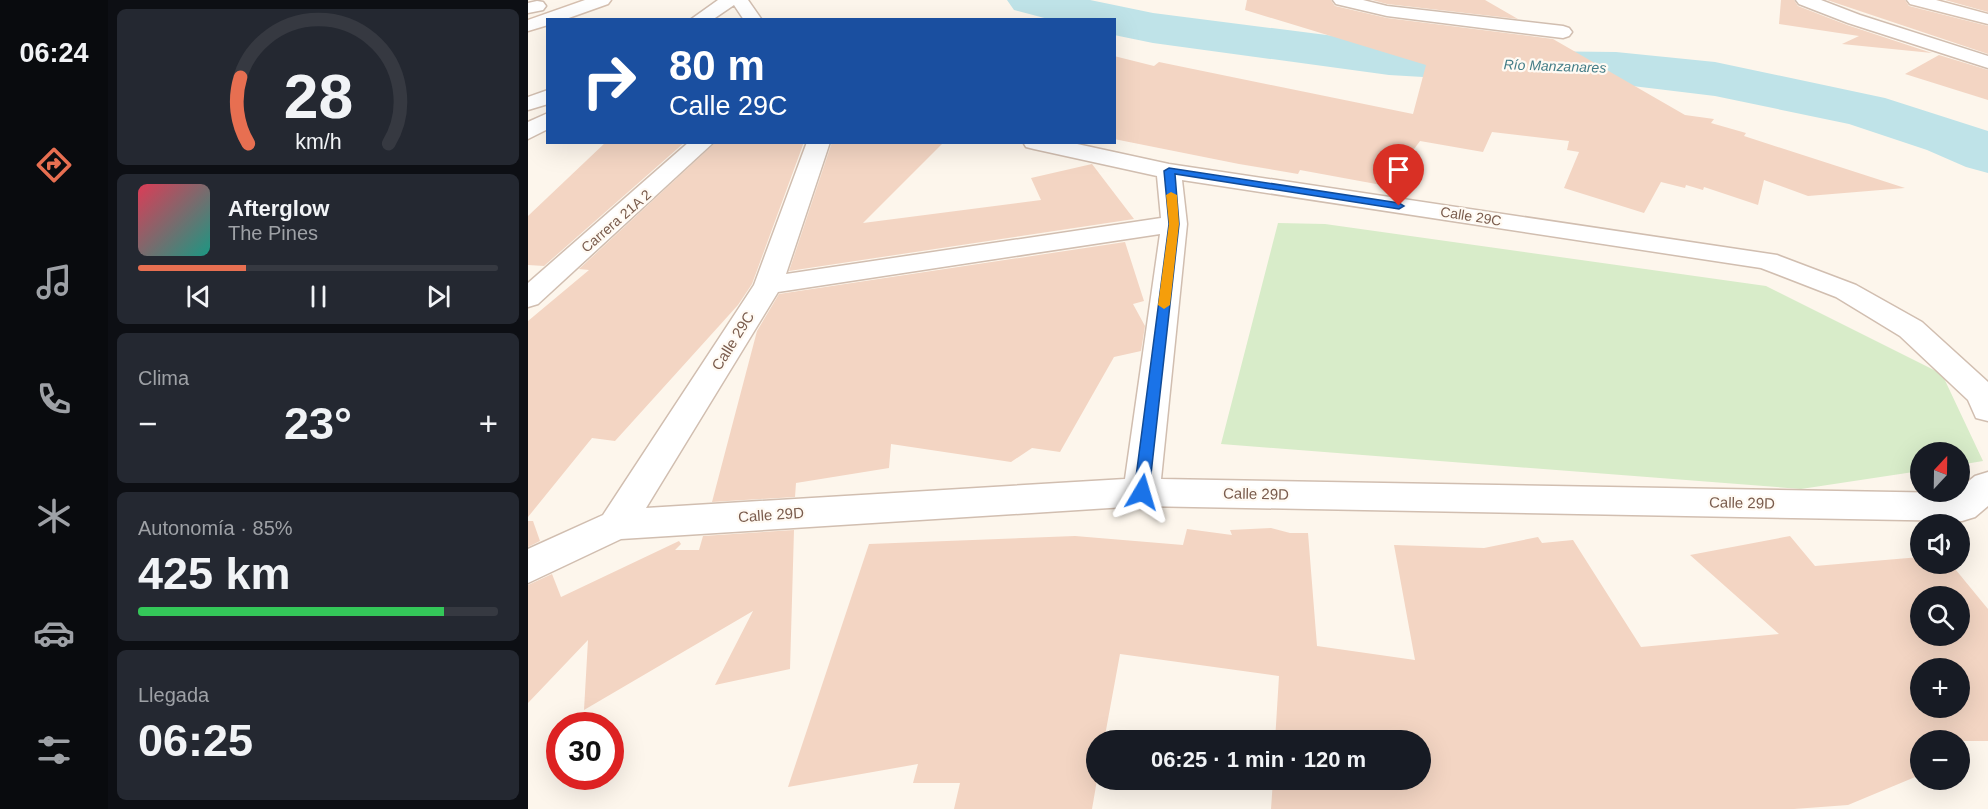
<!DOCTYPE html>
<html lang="es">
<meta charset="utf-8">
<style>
body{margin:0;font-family:Arial,sans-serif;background:#242831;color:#f1f3f6;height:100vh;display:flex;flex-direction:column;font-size:22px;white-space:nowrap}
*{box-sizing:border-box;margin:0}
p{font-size:20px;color:#9ea1a6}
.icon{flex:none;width:33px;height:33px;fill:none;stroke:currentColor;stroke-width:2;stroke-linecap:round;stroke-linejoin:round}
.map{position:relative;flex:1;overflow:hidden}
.sheet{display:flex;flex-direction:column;gap:9px;padding:9px;background:#0d0f14;width:420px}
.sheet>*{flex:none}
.banner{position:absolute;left:18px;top:18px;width:570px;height:126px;border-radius:0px;box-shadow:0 6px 24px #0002;background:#1a4fa0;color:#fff;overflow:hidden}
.needle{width:39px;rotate:22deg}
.fabs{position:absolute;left:1382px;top:442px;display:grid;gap:12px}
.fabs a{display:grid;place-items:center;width:60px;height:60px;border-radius:50%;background:#171b24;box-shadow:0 6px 24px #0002;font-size:30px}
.speed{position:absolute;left:18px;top:712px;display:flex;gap:12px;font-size:30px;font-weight:700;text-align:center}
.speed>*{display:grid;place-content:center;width:78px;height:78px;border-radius:50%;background:#171b24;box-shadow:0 6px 24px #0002;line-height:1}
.speed .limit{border:9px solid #d22;background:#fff;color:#111}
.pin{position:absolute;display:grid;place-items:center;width:51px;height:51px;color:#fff;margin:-62px -26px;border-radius:50% 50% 50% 0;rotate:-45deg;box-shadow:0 0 6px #0007}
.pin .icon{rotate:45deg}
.me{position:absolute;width:66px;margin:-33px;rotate:7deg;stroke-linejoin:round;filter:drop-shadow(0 0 4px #0008)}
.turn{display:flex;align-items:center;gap:21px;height:126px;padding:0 24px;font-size:27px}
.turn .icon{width:78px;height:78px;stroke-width:2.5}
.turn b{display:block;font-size:42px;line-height:51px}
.big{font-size:45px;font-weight:700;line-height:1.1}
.sheet .tile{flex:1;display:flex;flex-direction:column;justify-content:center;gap:9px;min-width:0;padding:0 21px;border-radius:9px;background:#242831}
.sheet .dial{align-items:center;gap:0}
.dial svg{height:156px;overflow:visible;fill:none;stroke:#363941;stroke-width:7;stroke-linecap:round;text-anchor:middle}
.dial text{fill:#f1f3f6;stroke:none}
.song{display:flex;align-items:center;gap:18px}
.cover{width:72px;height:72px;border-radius:9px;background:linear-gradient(135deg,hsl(350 70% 55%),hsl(170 70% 35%))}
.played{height:6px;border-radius:3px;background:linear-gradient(90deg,#e76f51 30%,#363941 30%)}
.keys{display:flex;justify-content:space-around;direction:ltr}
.heat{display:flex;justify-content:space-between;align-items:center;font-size:33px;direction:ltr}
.charge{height:9px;border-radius:4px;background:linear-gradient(90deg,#34c759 85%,#363941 0)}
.trip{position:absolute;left:558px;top:730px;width:345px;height:60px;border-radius:30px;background:#171b24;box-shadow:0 6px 24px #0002;font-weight:700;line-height:60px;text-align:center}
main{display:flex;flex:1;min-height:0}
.tab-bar{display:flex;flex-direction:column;width:108px;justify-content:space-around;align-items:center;background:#090b0e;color:#9ea1a6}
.tab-bar .icon{width:42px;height:42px}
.tab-bar .on{color:#e76f51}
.tab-bar b{font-size:27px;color:#f1f3f6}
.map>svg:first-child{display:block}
.green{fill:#d8ecc9}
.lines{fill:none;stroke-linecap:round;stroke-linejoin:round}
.river{fill:#bfe3e8;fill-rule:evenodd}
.building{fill:#f3d5c3;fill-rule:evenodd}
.minor-casing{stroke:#d1beb0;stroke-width:3}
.secondary-casing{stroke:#d6c0b0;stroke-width:3}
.minor{fill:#fff;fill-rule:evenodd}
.secondary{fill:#fff;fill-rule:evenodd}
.route{fill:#1a73e8;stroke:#114b97;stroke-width:1.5}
.slow{fill:#f59e0b}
.labels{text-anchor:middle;stroke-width:4.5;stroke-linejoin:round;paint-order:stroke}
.far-water-label{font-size:14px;font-style:italic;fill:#437c86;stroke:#fffaf3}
.far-street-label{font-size:14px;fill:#7a5c4d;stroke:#fffaf3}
.street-label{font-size:15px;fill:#7a5c4d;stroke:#fffaf3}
</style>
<main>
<nav class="tab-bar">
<b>06:24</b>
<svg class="icon on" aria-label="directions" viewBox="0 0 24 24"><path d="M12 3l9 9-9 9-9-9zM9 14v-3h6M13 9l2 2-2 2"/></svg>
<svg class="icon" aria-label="music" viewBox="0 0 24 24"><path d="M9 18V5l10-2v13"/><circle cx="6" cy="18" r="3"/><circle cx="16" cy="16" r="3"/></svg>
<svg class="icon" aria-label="phone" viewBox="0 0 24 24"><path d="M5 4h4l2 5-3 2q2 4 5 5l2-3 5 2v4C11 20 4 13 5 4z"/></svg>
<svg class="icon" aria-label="climate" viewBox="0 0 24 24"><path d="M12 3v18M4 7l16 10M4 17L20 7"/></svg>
<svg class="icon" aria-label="car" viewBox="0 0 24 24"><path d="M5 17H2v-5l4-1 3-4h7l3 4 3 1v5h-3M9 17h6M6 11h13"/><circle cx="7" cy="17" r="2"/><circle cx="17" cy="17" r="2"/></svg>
<svg class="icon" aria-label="filters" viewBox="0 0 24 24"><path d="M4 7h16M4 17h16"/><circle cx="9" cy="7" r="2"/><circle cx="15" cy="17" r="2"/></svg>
</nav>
<section class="sheet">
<div class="tile dial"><svg viewBox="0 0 100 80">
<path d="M14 69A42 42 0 1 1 86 69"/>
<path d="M14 69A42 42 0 0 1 10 35" stroke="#e76f51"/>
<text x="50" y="56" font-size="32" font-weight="700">28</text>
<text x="50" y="72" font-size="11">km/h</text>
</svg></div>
<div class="tile">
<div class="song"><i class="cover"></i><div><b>Afterglow</b><p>The Pines</p></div></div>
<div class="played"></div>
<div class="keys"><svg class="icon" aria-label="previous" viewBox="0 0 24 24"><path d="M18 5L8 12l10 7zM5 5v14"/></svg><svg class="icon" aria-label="pause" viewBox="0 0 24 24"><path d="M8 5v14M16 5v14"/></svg><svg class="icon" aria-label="next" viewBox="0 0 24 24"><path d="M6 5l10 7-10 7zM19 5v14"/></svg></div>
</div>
<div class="tile"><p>Clima</p>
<div class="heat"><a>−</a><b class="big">23°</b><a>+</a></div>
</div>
<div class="tile"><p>Autonomía · 85%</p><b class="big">425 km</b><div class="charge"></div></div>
<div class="tile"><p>Llegada</p><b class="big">06:25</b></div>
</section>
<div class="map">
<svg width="1460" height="809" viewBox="0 0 1460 809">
<rect width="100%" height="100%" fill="#fdf6ec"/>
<polygon class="green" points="750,223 797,224 1238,286 1414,374 1455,461 1431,465 1431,453 1392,453 1392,471 1273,489 693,444"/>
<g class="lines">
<polygon class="river" points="479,0 562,0 625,13 861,43 999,51 1088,52 1187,62 1357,98 1460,131 1460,173 1438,167 1399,150 1321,124 1187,96 1088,84 999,83 861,75 625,43 586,35 586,20 524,20 486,10"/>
</g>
<g class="building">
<polygon points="719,0 803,0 807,6 859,18 1025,39 1157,115 1186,119 1183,123 1218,133 1216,136 1377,188 1280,196 1236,180 1230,205 1176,187 1175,190 1158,185 1157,188 1133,182 1116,213 1036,188 1051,152 1039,150 1041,141 964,132 955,152 892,141 859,186 772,170 770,174 711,164 586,139 586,56 626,66 631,62 885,114 898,65 717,10"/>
<polygon points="844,0 957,0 990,19 859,4"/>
<polygon points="1253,0 1266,0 1270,6 1319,25 1404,53 1314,44 1331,36 1251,24"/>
<polygon points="1299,0 1377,0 1381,6 1460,26 1460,54"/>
<polygon points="1417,0 1460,0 1460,12"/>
<polygon points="1411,55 1460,70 1460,100 1377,74"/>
<polygon points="78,142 157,142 16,266 0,265 0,216"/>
<polygon points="188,142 276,142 224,284 210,305 87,441 64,438 0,517 0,321 61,270 51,269"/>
<polygon points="304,142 416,142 335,223 513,200 503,178 564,164 606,219 261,271"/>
<polygon points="597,242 616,301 605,304 617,326 613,351 586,357 532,452 504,448 483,462 363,444 361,468 268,483 267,497 184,502 229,331 251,294"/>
<polygon points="0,521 5,521 12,541 0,547"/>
<path d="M 743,528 L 762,533 L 780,533 L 789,646 L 887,660 L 866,545 L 956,548 L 1010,537 L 1014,543 L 1045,540 L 1113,647 L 1251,634 L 1162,555 L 1262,536 L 1287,566 L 1392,557 L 1392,564 L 1423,564 L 1460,609 L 1460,741 L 1392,741 L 1392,775 L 1320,805 L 1266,809 L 743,809 L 745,780 L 892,780 L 892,741 L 747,741 L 751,676 L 592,654 L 576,741 L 568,741 L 569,780 L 564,809 L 426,809 L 432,783 L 385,783 L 390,764 L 260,787 L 341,544 L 547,536 L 655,545 L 659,529 L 704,535 L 702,530 ZM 1392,597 L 1431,597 L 1431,636 L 1392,636 ZM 1392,669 L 1431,669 L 1431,708 L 1392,708 Z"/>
<polygon points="266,530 262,669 187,685 225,611 56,710 60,640 0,703 0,585 24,574 33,597 151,541 153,544 147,550 171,550 175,536"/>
</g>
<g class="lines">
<defs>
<g id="minor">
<polygon points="190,0 220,0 234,20 216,20 206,5 184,20 162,20"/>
<polygon points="805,0 835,0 859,6 1035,26 1041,28 1044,32 1041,36 1035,38 859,16 808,4"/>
<polygon points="1268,0 1293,0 1332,15 1460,56 1460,68 1320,23 1271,4"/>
<polygon points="9,1 15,2 18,6 15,10 0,13 0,3"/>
<polygon points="20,90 20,104 0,110 0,97"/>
<polygon points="20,113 20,129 0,139 0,122"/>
<polygon points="161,142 186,142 10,304 0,307 0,283"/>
<path d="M 279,142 L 302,142 L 258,274 L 633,218 L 629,176 L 506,149 L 498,147 L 495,142 L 540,142 L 641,164 L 1249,255 L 1328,285 L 1394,322 L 1460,382 L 1460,421 L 1448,418 L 1440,400 L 1372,336 L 1308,297 L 1233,268 L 654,180 L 659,224 L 633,479 L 1426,493 L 1431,492 L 1431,489 L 1447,476 L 1460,472 L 1460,506 L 1447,517 L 1434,521 L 613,506 L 93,539 L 0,583 L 0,549 L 75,515 L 226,285 ZM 632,234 L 597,479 L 118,508 L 250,292 Z"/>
</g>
<g id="secondary">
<polygon points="57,0 83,0 80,4 35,20 20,20 20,25 0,31 0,20"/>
<polygon points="1379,0 1408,0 1460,14 1460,24 1382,4"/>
</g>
</defs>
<use href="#minor" class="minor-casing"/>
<use href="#secondary" class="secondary-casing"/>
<use href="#minor" class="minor"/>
<use href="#secondary" class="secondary"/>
</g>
<polygon class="route" points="641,168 871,203 876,206 871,209 647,174 651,224 621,492 619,496 608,496 606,492 641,224 636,171"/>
<polygon class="slow" points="643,192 649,195 651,224 642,305 636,309 630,305 641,224 638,195"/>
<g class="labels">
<g class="far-water-label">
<text transform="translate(1027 66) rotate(2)" y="5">Río Manzanares</text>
</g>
<g class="far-street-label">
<text transform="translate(943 216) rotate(9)" y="5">Calle 29C</text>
<text transform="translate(88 221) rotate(-41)" y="5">Carrera 21A 2</text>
</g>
<g class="street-label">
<text transform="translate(205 341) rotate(-58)" y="5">Calle 29C</text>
<text transform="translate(728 494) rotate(1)" y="5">Calle 29D</text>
<text transform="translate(1214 503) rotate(1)" y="5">Calle 29D</text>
<text transform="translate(243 515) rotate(-4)" y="5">Calle 29D</text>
</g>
</g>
</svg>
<div class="fabs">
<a><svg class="needle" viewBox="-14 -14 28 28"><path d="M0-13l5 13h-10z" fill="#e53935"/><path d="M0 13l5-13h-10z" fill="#9ea1a6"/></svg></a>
<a><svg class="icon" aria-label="sound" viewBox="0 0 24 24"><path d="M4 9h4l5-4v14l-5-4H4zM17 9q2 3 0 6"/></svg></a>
<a><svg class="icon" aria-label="search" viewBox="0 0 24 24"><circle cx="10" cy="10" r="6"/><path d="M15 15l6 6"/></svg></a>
<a>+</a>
<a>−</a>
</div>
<div class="speed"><div class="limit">30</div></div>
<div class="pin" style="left:871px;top:206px;background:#d93025"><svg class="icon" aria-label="arrive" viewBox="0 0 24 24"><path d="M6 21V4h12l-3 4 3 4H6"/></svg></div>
<svg class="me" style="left:614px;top:492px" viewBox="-20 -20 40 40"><path d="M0-17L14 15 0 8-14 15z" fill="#1a73e8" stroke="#fff" stroke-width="4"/></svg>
<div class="trip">06:25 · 1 min · 120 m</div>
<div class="banner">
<div class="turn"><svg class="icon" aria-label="right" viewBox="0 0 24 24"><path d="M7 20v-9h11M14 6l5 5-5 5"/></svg><div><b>80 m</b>Calle 29C</div></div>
</div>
</div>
</main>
